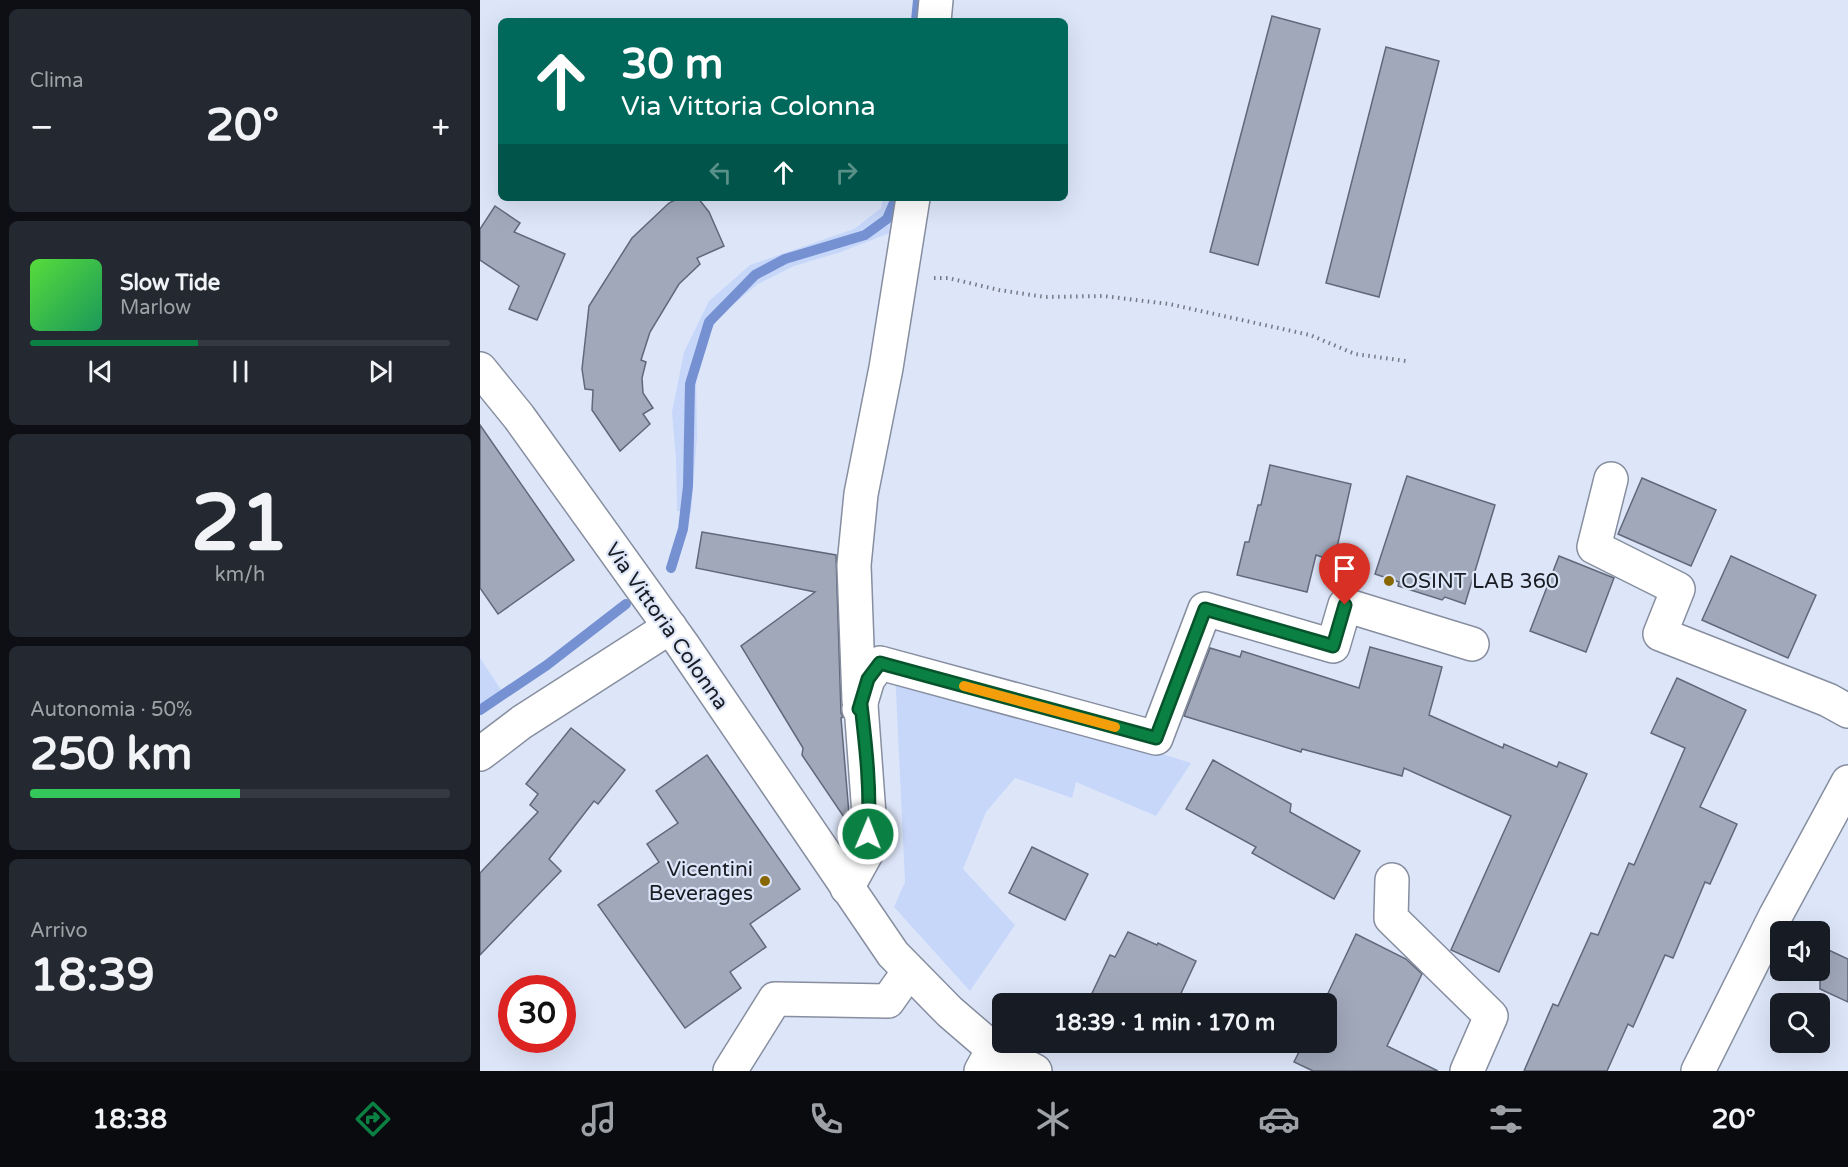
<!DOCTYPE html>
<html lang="it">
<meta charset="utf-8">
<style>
body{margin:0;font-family:"Varela Round",sans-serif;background:#242831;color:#f1f3f6;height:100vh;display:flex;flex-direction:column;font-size:22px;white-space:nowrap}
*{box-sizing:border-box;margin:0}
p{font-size:20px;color:#9ea1a6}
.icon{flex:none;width:33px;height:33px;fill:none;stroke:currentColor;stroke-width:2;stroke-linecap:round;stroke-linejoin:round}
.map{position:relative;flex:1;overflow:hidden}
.panel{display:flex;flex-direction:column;gap:9px;padding:9px;background:#0d0f14;width:480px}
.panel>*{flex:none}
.banner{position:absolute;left:18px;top:18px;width:570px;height:183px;border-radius:9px;box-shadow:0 6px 24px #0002;background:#00695c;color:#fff;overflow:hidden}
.tools{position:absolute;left:1290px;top:921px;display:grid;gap:12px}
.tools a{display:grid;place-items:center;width:60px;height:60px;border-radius:9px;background:#171b24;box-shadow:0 6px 24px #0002;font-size:30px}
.speed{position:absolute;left:18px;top:975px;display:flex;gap:12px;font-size:30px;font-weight:700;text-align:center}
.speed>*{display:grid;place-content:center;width:78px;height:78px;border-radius:50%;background:#171b24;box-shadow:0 6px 24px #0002;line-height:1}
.speed .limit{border:9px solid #d22;background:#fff;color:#111}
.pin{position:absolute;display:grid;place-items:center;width:51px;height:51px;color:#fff;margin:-62px -26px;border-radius:50% 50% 50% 0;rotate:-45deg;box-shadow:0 0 6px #0007}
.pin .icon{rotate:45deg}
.me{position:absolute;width:66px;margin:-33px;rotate:1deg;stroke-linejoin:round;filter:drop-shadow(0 0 4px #0008)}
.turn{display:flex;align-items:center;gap:21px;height:126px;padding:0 24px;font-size:27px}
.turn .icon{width:78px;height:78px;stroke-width:2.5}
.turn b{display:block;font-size:42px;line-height:51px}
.lanes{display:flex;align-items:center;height:57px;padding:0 24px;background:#0003;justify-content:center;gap:30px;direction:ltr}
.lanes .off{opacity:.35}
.big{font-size:45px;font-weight:700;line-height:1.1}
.panel .widget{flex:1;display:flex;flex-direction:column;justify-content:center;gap:9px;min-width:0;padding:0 21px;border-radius:9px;background:#242831}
.panel .dial{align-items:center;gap:0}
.dial b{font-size:78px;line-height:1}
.song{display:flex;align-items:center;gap:18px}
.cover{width:72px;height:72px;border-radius:9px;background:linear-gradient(135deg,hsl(110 70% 55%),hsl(150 70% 35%))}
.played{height:6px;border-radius:3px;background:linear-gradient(90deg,#0b8043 40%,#363941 40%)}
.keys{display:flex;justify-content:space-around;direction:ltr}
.heat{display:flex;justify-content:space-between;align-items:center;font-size:33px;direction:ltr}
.charge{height:9px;border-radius:4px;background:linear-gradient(90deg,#34c759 50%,#363941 0)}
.trip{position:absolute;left:512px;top:993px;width:345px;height:60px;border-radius:9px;background:#171b24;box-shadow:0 6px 24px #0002;font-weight:700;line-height:60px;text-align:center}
.tab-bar{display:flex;height:96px;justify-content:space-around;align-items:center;background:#090b0e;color:#9ea1a6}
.tab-bar .icon{width:42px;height:42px}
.tab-bar .selected{color:#0b8043}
.tab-bar b{font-size:27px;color:#f1f3f6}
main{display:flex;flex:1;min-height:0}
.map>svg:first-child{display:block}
.green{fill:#c7d7fa}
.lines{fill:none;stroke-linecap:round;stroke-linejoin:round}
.stream{stroke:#7591d2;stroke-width:10}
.building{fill:#a0a8ba;stroke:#616879;stroke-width:1.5}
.minor-casing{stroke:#868e9f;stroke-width:36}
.major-casing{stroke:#868e9f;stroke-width:36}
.path{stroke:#747985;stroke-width:4;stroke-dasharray:1.5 4.5;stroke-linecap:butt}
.minor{stroke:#fff;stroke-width:33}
.major{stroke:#fff;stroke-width:33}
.route-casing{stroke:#07532c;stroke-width:15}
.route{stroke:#0b8043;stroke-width:10}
.slow{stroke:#f59e0b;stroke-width:10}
.poi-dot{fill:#886703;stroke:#dde6f9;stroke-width:2}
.labels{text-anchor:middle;stroke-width:4.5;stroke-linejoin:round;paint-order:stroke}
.poi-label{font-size:21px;fill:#191c22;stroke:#dde6f9;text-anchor:start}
.street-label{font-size:21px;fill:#191c22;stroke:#dde6f9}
</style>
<main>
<section class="panel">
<div class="widget"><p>Clima</p>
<div class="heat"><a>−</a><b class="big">20°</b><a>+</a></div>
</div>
<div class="widget">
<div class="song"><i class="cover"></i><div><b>Slow Tide</b><p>Marlow</p></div></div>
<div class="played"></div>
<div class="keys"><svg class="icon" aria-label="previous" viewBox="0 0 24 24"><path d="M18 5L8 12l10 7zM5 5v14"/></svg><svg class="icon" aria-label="pause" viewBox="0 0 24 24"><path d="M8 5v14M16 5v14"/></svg><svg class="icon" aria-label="next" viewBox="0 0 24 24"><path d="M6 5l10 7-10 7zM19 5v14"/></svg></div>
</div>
<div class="widget dial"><b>21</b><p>km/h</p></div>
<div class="widget"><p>Autonomia · 50%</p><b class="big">250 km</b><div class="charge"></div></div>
<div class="widget"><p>Arrivo</p><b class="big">18:39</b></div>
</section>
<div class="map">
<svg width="1368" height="1071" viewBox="0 0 1368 1071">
<rect width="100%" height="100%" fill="#dde6f9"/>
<g class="green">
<polygon points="403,198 425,198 420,229 361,252 314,266 278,284 238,317 223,347 216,369 217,437 211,513 197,511 196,459 192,412 204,352 229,301 270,265 374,229 401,208"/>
<polygon points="0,658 21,690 0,708"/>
<polygon points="415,671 711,763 676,816 596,782 592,798 535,778 506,812 483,869 535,925 490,991 414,907 425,882"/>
</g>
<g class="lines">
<g class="stream">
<polyline points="436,21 438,0"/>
<polyline points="191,568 203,529 208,486 210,384 229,322 275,275 305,259 385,235 407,219 416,198"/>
<polyline points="0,710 67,665 146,604"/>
</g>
</g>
<g class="building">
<polygon points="792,16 840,29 778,265 730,252"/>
<polygon points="906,47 959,61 899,297 846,283"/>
<polygon points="199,198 218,198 229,212 244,246 217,258 220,264 199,284 170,332 161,360 166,362 162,378 163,393 173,408 163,414 170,424 140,451 112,410 113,390 105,389 102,369 109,306 152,238 189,203"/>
<polygon points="15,206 40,223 34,232 85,254 57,320 29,309 39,286 0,260 0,229"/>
<polygon points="0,425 94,560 18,614 0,588"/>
<polygon points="790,465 871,484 854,561 836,555 827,592 757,575 765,542 769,542 778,505 781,505"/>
<polygon points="927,476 1015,505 985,604 965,597 962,600 918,586 919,582 895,574"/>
<polygon points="1162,478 1236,510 1211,566 1138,534"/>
<polygon points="222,532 356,555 361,713 363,717 361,718 370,826 322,755 323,748 261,646 335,592 216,568"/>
<polygon points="1079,556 1134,578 1106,652 1050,631"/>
<polygon points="1251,556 1336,595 1308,658 1222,620"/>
<polygon points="890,647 962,667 949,715 1023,748 1024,744 1077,767 1079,762 1107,774 1019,972 971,950 1031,816 924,768 922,776 822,749 821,752 704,716 730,648 760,657 762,651 879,688"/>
<polygon points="1197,678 1266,710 1220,807 1257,824 1230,884 1225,882 1193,958 1185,955 1153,1027 1148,1024 1127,1071 1044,1071 1073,1004 1078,1006 1111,933 1118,935 1149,863 1154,865 1205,748 1171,733"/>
<polygon points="91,728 145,770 118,804 114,801 69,859 81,871 0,955 0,873 58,812 50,805 58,794 46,784"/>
<polygon points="227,755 320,889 270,924 286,947 250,972 261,988 205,1028 118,905 179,862 167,844 198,823 176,791"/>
<polygon points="733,760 811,804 810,812 880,851 854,899 772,853 776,847 706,809"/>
<polygon points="552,847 608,874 585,920 529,893"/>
<polygon points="648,932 677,945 678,943 716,961 696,1004 607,1004 630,955 635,957"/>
<polygon points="876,934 926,959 942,974 907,1046 958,1071 833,1071 814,1062 824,1042 846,1042 846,1004 843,1004"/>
<polygon points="1340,946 1368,959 1368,1002 1340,989"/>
</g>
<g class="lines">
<defs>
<g id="minor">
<polyline points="454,21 456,0"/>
<polyline points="1131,479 1114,547 1198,589 1180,634 1348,700 1368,711"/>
<polyline points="379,701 374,565 381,494 406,368 433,198"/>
<polyline points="379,709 388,679 400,663 676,738 725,609 853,646 865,605 992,644"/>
<polyline points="0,754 42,722 190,627"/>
<polyline points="912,880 911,918 1011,1016 987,1071"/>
<polyline points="367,888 387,852 389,815 381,705"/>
<polyline points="250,1071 295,999 408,1001 429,971"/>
<polyline points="501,1071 513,1049"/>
<polyline points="1218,1071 1296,915 1368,782"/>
</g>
<polyline id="major" points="0,369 39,417 202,644 413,954 470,1012 513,1049 555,1071"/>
</defs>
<use href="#minor" class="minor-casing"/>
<use href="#major" class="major-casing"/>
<polyline class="path" points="454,278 468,278 519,290 565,297 623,296 689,304 830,335 875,354 926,361"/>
<use href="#minor" class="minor"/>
<use href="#major" class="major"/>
</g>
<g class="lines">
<defs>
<path id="route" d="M 388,834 C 391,791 386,747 381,705 L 379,709 L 388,679 L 400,663 L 676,738 L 725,609 L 853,646 L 865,605"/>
</defs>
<use href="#route" class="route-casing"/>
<use href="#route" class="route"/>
<polyline class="slow" points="484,686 635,727"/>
</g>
<g class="poi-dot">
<circle cx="909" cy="581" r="6"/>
<circle cx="285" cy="881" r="6"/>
</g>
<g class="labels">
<g class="poi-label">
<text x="921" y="588">OSINT LAB 360</text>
<text x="273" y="876" text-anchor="end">Vicentini<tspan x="273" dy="24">Beverages</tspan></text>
</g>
<g class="street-label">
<text transform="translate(187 626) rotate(55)" y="7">Via Vittoria Colonna</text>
</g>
</g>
</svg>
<div class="tools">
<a><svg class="icon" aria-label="sound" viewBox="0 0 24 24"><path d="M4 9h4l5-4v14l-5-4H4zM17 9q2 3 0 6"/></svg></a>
<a><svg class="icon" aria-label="search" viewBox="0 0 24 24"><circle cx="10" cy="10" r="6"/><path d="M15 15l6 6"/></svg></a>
</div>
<div class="speed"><div class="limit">30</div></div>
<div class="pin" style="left:865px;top:605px;background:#d93025"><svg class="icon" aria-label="arrive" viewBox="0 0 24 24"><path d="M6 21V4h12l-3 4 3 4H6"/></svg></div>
<svg class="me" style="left:388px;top:834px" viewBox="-20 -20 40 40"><circle r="17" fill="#0b8043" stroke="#fff" stroke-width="3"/><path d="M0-11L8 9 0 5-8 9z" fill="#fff"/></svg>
<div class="trip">18:39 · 1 min · 170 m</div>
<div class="banner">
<div class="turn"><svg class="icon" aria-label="ahead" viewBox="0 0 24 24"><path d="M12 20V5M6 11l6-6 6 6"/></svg><div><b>30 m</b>Via Vittoria Colonna</div></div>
<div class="lanes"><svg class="icon off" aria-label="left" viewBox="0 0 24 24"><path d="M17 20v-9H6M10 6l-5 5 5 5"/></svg><svg class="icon" aria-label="ahead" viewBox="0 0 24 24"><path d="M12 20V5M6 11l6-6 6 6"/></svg><svg class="icon off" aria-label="right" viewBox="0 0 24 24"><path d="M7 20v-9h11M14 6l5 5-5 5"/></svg></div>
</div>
</div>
</main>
<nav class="tab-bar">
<b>18:38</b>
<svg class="icon selected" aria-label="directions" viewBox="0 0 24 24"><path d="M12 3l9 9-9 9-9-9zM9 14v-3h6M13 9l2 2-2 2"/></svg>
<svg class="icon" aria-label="music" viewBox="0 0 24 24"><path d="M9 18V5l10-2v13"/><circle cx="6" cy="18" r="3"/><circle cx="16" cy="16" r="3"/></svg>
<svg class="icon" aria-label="phone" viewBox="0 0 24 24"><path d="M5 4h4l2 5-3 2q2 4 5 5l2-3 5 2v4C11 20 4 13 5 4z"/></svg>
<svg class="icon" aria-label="climate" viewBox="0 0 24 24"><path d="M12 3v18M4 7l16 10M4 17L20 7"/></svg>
<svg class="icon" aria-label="car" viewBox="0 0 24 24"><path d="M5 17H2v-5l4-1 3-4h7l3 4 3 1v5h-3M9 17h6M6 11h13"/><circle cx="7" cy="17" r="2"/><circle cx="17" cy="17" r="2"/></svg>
<svg class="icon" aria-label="filters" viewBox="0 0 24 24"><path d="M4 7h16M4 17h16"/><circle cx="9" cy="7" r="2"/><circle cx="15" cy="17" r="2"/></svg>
<b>20°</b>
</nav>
